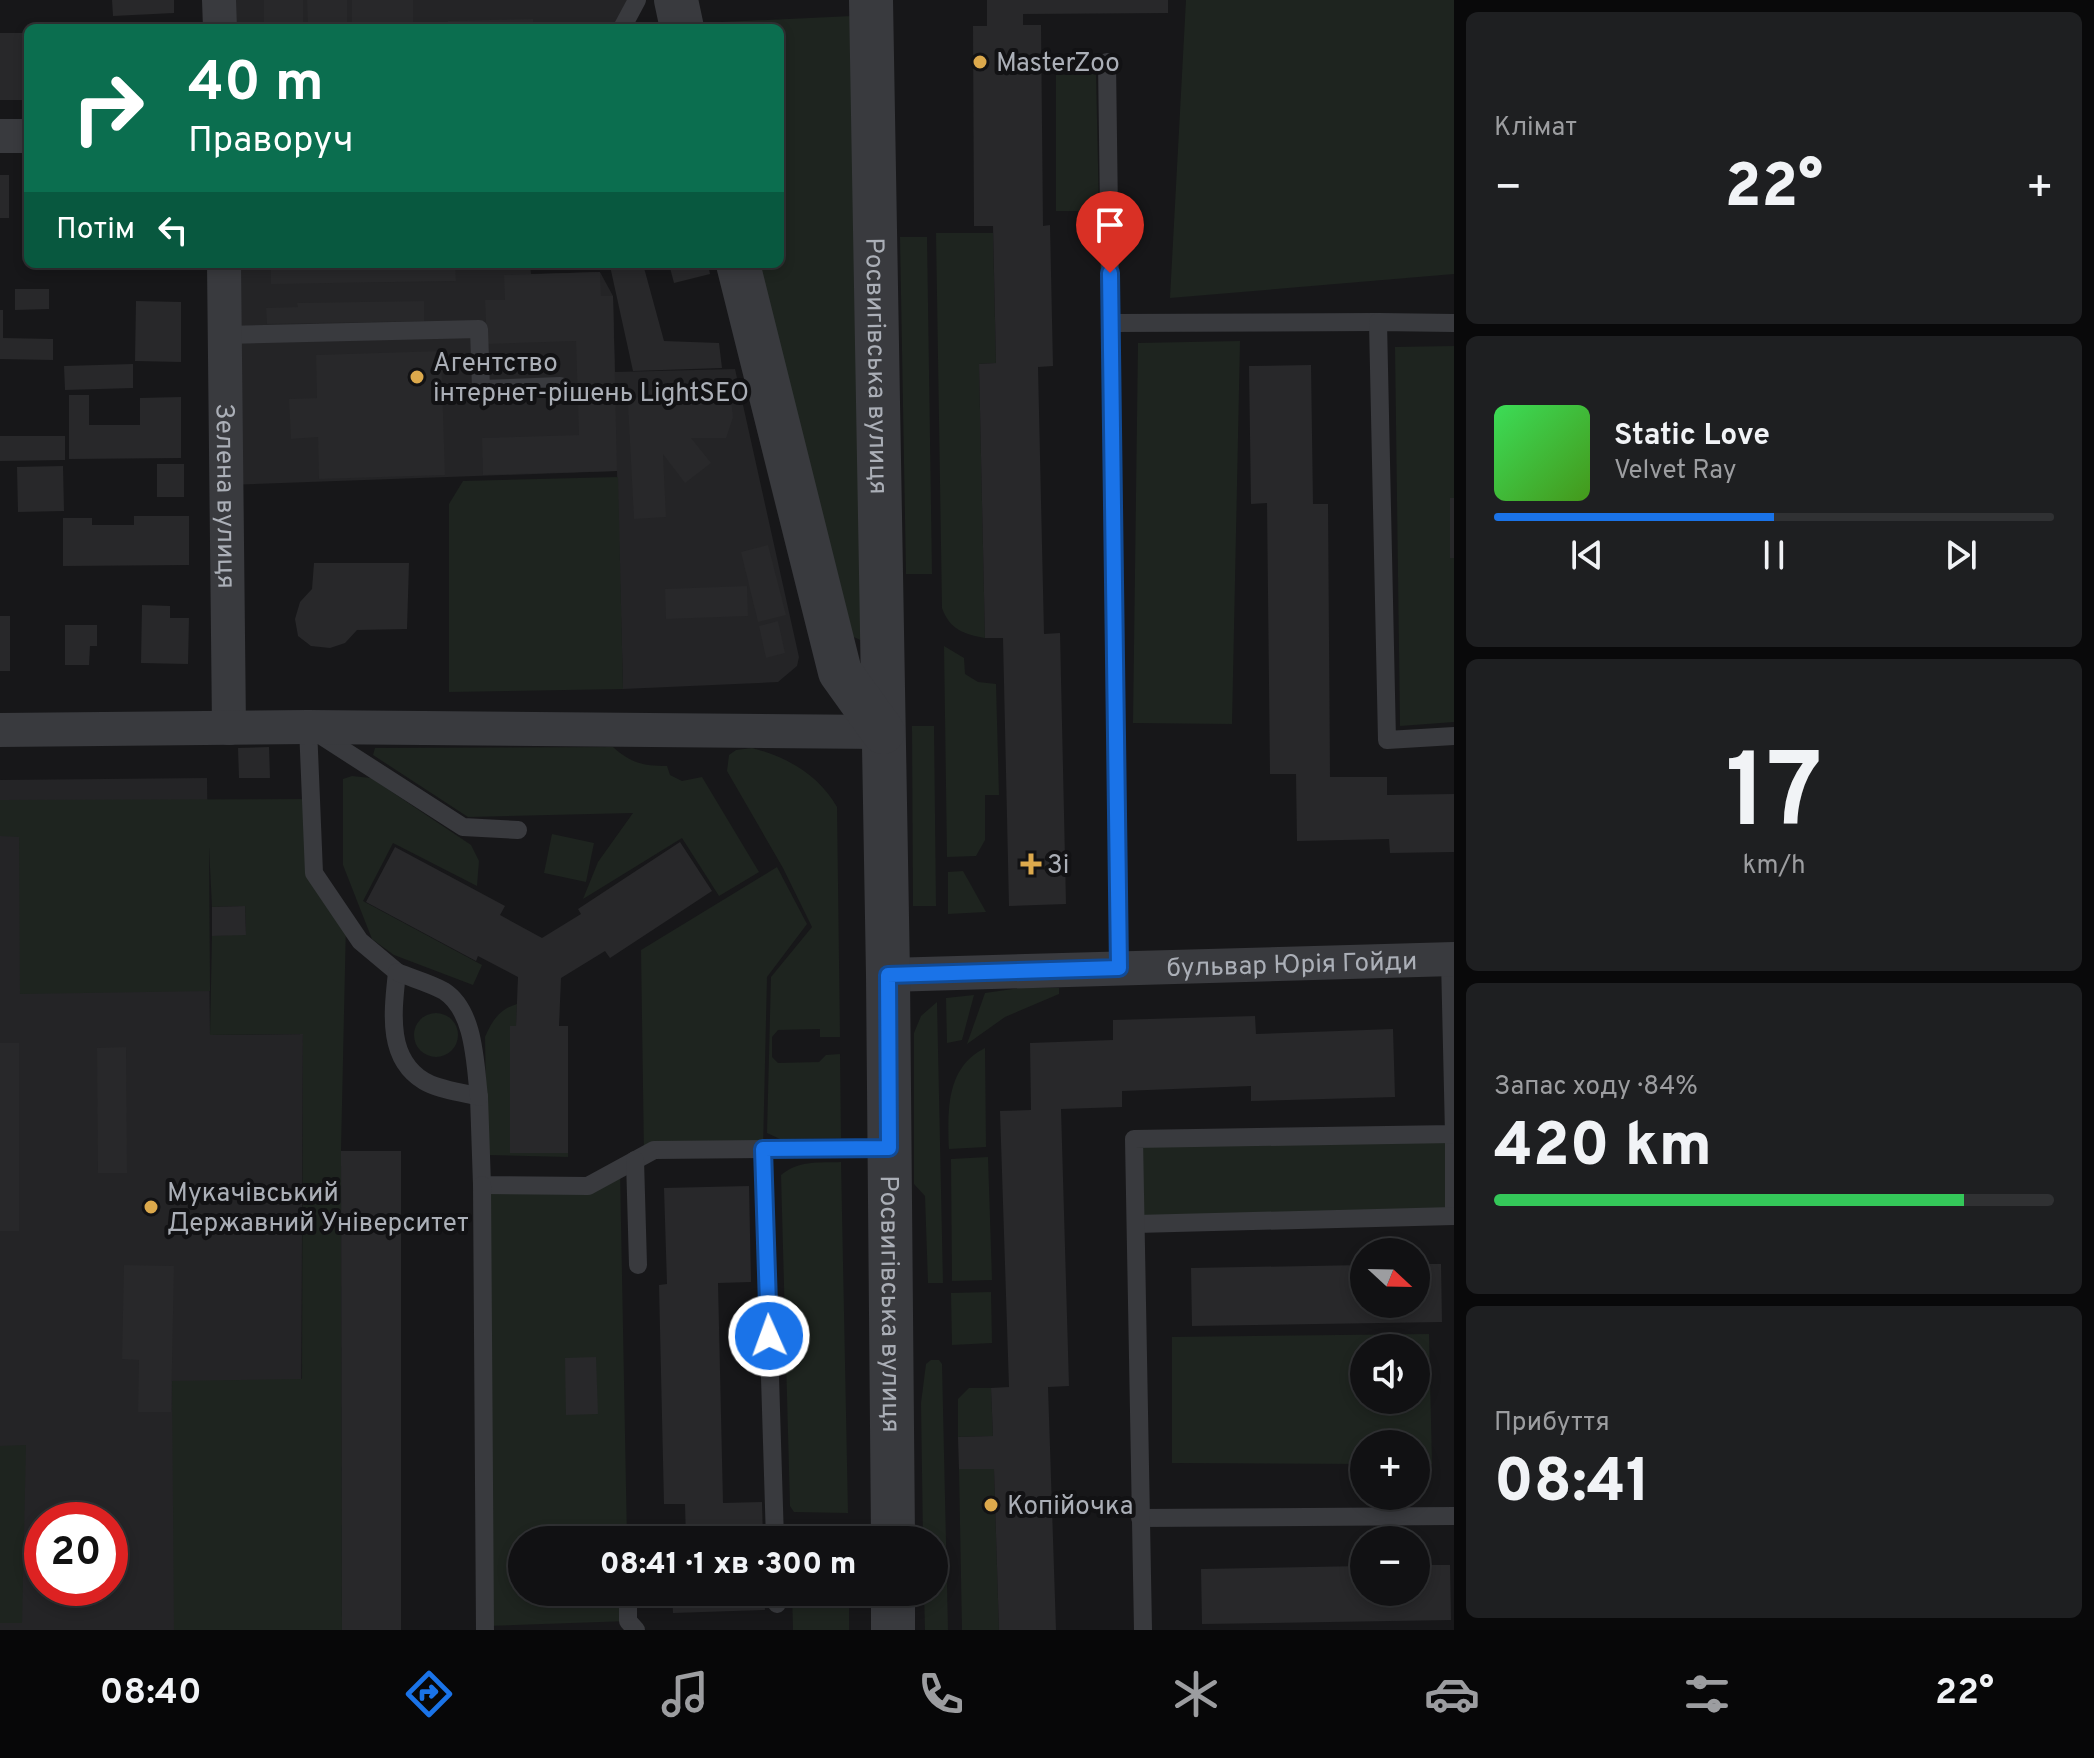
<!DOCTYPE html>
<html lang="uk">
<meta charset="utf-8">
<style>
body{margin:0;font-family:Overpass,sans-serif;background:#1e1f21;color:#f1f3f6;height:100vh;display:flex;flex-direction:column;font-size:30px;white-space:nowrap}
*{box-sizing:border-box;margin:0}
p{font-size:26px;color:#9c9da0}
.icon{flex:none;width:44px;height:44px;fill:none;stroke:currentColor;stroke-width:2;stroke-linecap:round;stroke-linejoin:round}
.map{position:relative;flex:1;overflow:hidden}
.details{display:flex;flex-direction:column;gap:12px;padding:12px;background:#09090a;width:640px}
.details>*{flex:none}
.hud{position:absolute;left:24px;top:24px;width:760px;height:244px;border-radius:12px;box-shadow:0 4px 12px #0003,0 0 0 2px #303133;background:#0b6e4f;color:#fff;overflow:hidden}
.needle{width:52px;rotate:112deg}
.buttons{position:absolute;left:1350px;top:1238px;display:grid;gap:16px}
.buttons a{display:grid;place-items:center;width:80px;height:80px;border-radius:50%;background:#111113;box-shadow:0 4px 12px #0003,0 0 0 2px #303133;font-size:40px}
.speed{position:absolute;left:24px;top:1502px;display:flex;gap:16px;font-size:40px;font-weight:700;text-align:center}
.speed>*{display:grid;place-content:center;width:104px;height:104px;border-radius:50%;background:#111113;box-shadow:0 4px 12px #0003,0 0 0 2px #303133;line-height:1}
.speed .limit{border:12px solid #d22;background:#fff;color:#111}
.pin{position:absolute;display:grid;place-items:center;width:68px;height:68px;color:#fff;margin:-82px -34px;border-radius:50% 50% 50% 0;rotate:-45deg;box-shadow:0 0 8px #0007}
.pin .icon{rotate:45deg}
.me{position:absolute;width:88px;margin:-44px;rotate:358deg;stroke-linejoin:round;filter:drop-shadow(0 0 6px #0008)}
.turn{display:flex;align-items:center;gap:28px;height:168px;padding:0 32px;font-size:36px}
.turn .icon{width:104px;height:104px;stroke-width:2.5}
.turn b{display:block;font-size:56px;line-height:68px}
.then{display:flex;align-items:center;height:76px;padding:0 32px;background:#0003;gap:16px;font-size:30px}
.big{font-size:60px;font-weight:800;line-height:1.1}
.details .card{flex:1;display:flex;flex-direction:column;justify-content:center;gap:12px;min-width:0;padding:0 28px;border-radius:12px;background:#1e1f21}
.details .dial{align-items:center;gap:0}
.dial b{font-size:104px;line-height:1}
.song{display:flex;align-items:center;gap:24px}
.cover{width:96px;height:96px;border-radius:12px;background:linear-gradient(135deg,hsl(130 70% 55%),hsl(100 70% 35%))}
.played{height:8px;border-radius:4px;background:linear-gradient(90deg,#1a73e8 50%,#303133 50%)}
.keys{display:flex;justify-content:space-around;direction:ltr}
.heat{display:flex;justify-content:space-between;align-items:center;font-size:44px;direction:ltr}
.charge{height:12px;border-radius:6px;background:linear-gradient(90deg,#34c759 84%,#303133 0)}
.trip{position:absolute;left:508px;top:1526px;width:440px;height:80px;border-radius:40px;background:#111113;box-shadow:0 4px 12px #0003,0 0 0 2px #303133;font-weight:800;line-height:80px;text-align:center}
.tabs{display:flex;height:128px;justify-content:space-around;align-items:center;background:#070708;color:#9c9da0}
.tabs .icon{width:56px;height:56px}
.tabs .active{color:#1a73e8}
.tabs b{font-size:36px;color:#f1f3f6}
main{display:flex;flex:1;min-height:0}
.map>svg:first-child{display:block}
.built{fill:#242426;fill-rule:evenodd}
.green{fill:#1e241f;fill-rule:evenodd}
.building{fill:#28282a}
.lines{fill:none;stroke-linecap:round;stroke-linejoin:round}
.service{stroke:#393a3e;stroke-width:18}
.minor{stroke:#393a3e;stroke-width:34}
.tertiary{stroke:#393a3e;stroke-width:44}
.route-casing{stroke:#114b97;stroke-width:20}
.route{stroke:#1a73e8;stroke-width:14}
.poi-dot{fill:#dca94c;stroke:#121214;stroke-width:3}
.labels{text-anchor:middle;stroke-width:8;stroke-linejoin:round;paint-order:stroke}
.poi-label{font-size:26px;fill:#abafb7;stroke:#121214;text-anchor:start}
.street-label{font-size:26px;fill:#abafb7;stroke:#121214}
</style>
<main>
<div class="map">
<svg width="1454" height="1630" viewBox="0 0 1454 1630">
<rect width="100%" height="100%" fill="#171719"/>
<g class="built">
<polygon points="217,0 637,0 622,28 218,28"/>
<polygon points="222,264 530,264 531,274 600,272 613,296 615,372 735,369 799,657 797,666 778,682 623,689 617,471 226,485"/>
<path d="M 207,778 L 210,1035 L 303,1034 L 300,1630 L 0,1630 L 0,780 ZM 42,1520 L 110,1520 L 110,1588 L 42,1588 Z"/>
</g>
<g class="green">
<polygon points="1186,0 1454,0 1454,274 1170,298"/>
<polygon points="852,16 865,642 847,634 758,264 780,264 780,28 701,28 700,23"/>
<polygon points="1096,74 1099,211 1056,211 1056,75"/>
<path d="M 936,233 L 993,233 L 996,363 L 979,364 L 985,638 C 964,634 950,630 942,608 Z"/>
<polygon points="900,237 927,237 932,574 906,574"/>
<polygon points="1240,341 1232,724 1133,723 1138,343"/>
<polygon points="1454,346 1454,722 1400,726 1395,347"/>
<polygon points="618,477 623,689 449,692 449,504 463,481"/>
<polygon points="944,646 964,658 965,674 978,682 996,684 999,795 985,795 985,840 976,856 947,857"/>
<polygon points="912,726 934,726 936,906 913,906"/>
<path d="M 613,747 C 631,763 643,766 667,766 L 670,775 L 682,781 L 702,777 L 759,872 L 719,896 L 682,838 L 583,899 L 598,862 L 633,813 L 468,817 L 373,755 L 375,748 Z"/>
<path d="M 752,748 C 787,757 819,775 837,807 L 840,1037 L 820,1037 L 820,1029 L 778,1030 L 772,1037 L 772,1057 L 778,1063 L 819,1062 L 826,1055 L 840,1054 L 841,1138 L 780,1139 L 767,1133 L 771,977 L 812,927 L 783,868 L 727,771 L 729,755 L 736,750 Z"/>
<polygon points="352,776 371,778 471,845 479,861 477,886 393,843 363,901 482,965 473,985 394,955 372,939 343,865 343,779"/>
<polygon points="311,799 314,873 346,923 341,1151 342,1630 174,1630 172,1381 302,1379 303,1034 210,1035 212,936 246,934 245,906 212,907 209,847 210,991 20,994 19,837 0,836 0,800"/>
<polygon points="552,834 594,843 586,882 544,873"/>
<polygon points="777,867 807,924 767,977 763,1149 644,1156 641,950"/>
<polygon points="963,871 986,912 948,914 948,872"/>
<polygon points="1020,988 1059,988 1059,994 1005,1017 967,1044 985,993"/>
<polygon points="974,995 962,1040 947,1043 946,998"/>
<polygon points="937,1002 943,1283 928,1283 925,1196 914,1184 914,1033 921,1016"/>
<path d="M 517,1004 L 516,1026 L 510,1027 L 510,1152 L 568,1153 L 568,1157 L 487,1155 L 485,1037 C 492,1020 500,1009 517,1004 Z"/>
<circle cx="436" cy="1035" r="22"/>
<path d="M 985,1048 L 986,1147 L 949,1149 C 948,1112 945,1068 985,1048 Z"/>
<polygon points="1454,1134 1454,1216 1136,1224 1134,1139"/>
<polygon points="988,1157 992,1280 952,1281 951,1159"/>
<path d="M 841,1162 L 848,1513 L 794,1512 L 790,1506 L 781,1175 C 799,1160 819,1163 841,1162 Z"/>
<polygon points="620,1169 627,1540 522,1540 522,1592 628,1592 628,1621 485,1626 482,1185 588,1186"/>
<polygon points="991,1292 992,1343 952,1345 951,1293"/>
<path d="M 1429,1334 L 1432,1464 L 1416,1464 L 1416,1444 L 1364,1444 L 1364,1464 L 1172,1463 L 1172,1337 ZM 1364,1348 L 1416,1348 L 1416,1400 L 1364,1400 Z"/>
<polygon points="931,1360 939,1360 942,1364 948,1630 925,1630 924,1592 934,1592 934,1540 923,1540 921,1403 926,1364"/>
<polygon points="969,1388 991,1388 993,1436 958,1437 958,1399"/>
<polygon points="26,1445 22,1623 0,1623 0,1446"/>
<polygon points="959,1469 994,1469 999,1630 962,1630"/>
<polygon points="792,1592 849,1592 849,1630 793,1630"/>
</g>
<g class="building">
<polygon points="112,0 174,0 174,13 113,16"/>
<rect x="264" y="0" width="39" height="28"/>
<polygon points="307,0 347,0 347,28 308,28"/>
<rect x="352" y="0" width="61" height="28"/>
<polygon points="987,0 1168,0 1168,13 1023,14 1023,25 1041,25 1043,226 1050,225 1053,366 1038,367 1044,634 1060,633 1066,904 1009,906 1003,638 985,638 979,364 996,363 993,226 974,226 973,26 987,26"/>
<polygon points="533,19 533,28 448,28 448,21"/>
<rect x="0" y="33" width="28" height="67"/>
<rect x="0" y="175" width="9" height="43"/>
<polygon points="271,264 455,264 456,281 271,284"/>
<polygon points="618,264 643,264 664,341 719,343 722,368 633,371 610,266"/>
<polygon points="669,264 708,264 710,274 674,283"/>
<polygon points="600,272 601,296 613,296 617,471 483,475 482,438 579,435 576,341 487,344 485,300 505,300 504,275"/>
<polygon points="15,289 49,289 49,309 15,310"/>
<polygon points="136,301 181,302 181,362 135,361"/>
<polygon points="424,301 424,321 267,324 266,308 298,307 297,303"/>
<polygon points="0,310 3,310 3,338 53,339 53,360 0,359"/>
<polygon points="441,351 445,475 319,479 318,437 291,439 289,399 317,398 316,355"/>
<polygon points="133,364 133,388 65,390 64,366"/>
<polygon points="1311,365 1313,504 1328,504 1330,777 1387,777 1387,795 1454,794 1454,852 1390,853 1389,839 1297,841 1296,774 1270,774 1267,503 1251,504 1249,366"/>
<polygon points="695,385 697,401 731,398 733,417 726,438 691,438 711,463 685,483 663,454 666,517 634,519 628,405 646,390"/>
<polygon points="69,395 89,395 89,425 140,425 140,398 181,397 181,458 69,459"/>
<polygon points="0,436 65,436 65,460 0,461"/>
<rect x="157" y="464" width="27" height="33"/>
<polygon points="63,466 64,511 18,512 17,467"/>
<rect x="1450" y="498" width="4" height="60"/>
<polygon points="134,516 189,516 189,565 63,566 63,518 92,518 92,525 134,525"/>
<polygon points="768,545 786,615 758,622 741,552"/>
<polygon points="314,563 409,563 407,629 357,630 345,643 330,648 311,646 298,636 295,619 300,602 312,589"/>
<polygon points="747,586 748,616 666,619 665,589"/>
<polygon points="142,605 170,606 170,618 189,618 188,664 141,663"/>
<rect x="0" y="616" width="10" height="55"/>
<polygon points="778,621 785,653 766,658 759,626"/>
<polygon points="65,625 97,625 97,646 90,646 89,665 65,665"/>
<polygon points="269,747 270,778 239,778 238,748"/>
<polygon points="680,842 712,891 610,958 605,951 561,978 559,1026 568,1026 568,1153 510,1153 510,1026 516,1026 518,977 478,956 476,961 366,902 395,847 505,906 500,915 542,938 581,914 578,909"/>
<polygon points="245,906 246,935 212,936 212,907"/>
<polygon points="1255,1016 1256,1034 1393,1029 1395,1097 1251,1101 1251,1086 1122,1091 1122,1107 1061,1109 1069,1386 1048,1387 1056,1630 999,1630 994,1469 959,1469 958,1437 993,1436 991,1388 1009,1387 1000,1111 1031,1110 1030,1043 1113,1040 1113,1020"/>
<rect x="0" y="1043" width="19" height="188"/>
<polygon points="126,1047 127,1173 98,1173 97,1048"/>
<polygon points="341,1151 401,1151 401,1630 342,1630"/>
<polygon points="749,1186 751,1282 718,1283 723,1503 762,1502 763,1540 686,1540 685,1504 664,1504 659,1285 667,1284 664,1188"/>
<polygon points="1416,1264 1441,1264 1442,1322 1192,1326 1191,1268 1364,1265 1364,1304 1416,1304"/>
<polygon points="124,1265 174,1266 171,1412 138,1412 139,1360 122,1359"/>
<polygon points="596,1357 598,1414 566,1415 565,1358"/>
<polygon points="1416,1565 1450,1565 1451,1620 1202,1624 1201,1569 1364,1566 1364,1592 1416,1592"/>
<polygon points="672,1592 764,1592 765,1610 673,1613"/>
</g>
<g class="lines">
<g class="service">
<polyline points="622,28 637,0"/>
<polyline points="1107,62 1119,968"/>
<polyline points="1111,323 1378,322"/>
<polyline points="1454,323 1378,322 1387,740 1454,736"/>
<polyline points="225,335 479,329 481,389 560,386"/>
<path d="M 308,727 L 314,873 L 360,941 L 397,972 C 393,1011 386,1058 424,1081 C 439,1090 462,1092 479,1097 L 482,1185 L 588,1186 L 654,1150 L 889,1148"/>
<polyline points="317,733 463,827 518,830"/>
<path d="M 397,972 C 411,978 430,983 444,991 C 475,1011 475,1064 479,1097"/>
<polyline points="1454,1134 1454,1215"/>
<polyline points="763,1149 775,1540"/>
<polyline points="635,1160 638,1265"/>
<polyline points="482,1185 485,1630"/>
<polyline points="1136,1224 1454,1216"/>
<polyline points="1140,1518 1454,1516"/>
<polyline points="628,1592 628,1621 636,1630"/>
<polyline points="776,1592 777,1604"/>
<polyline points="1143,1630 1134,1139 1454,1134 1450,960"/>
</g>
<g class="minor">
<polyline points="219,0 220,28"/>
<polyline points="0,136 28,136"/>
<path id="s1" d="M 224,264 L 229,728"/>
<polyline points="0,730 308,727 883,732"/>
<path id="s2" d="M 888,975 L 1454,959"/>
</g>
<g class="tertiary">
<polyline points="676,0 682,28"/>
<path id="s3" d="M 871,0 L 888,975 L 893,1540"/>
<polyline points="738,264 840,672 883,732"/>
<polyline points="893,1592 893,1630"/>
</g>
</g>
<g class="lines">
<defs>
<polyline id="route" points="769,1336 763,1149 889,1148 888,975 1119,968 1110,273"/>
</defs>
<use href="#route" class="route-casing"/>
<use href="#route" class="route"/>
</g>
<g class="poi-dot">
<circle cx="980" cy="62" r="8"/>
<circle cx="417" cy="377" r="8"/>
<path d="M1027 852h8v8h8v8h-8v8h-8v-8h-8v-8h8z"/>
<circle cx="151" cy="1207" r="8"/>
<circle cx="991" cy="1505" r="8"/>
</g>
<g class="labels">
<g class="poi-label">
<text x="996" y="71">MasterZoo</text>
<text x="433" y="371">Агентство<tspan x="433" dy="30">інтернет-рішень LightSEO</tspan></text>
<text x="1047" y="873">3і</text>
<text x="167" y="1201">Мукачівський<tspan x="167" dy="30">Державний Університет</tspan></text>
<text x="1007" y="1514">Копійочка</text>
</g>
<g class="street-label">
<text dy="9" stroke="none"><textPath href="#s3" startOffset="366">Росвигівська вулиця</textPath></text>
<text dy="9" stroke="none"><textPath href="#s1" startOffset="232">Зелена вулиця</textPath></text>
<text dy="9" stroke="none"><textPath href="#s2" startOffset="404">бульвар Юрія Гойди</textPath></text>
<text dy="9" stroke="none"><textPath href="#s3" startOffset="1304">Росвигівська вулиця</textPath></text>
</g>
</g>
</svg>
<div class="buttons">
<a><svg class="needle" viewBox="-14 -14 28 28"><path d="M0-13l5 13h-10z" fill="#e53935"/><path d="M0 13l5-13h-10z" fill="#9c9da0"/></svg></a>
<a><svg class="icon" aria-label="sound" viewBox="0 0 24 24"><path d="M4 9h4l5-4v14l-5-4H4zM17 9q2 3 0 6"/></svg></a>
<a>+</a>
<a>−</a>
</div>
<div class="speed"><div class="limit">20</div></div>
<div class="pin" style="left:1110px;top:273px;background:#d93025"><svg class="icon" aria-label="arrive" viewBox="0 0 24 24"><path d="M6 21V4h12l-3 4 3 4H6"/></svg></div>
<svg class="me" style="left:769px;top:1336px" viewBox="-20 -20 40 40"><circle r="17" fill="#1a73e8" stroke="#fff" stroke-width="3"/><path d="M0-11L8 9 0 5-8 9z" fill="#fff"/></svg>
<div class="trip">08:41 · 1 хв · 300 m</div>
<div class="hud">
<div class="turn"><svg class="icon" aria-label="right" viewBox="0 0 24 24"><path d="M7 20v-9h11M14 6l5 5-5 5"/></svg><div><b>40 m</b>Праворуч</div></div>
<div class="then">Потім<svg class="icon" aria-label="left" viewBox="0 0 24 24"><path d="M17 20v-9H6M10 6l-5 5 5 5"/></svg></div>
</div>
</div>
<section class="details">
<div class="card"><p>Клімат</p>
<div class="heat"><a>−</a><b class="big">22°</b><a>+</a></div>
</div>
<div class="card">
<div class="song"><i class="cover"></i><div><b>Static Love</b><p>Velvet Ray</p></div></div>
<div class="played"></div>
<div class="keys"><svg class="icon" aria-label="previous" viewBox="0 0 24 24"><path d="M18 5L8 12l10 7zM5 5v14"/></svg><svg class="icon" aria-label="pause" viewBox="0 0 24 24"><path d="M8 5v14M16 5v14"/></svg><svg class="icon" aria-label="next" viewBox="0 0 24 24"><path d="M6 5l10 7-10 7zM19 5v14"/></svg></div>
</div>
<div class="card dial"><b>17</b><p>km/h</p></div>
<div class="card"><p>Запас ходу · 84%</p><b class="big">420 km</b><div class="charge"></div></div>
<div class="card"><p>Прибуття</p><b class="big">08:41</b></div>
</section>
</main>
<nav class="tabs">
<b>08:40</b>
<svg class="icon active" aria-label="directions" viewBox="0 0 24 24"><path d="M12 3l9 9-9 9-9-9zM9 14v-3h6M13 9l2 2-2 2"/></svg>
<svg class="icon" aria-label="music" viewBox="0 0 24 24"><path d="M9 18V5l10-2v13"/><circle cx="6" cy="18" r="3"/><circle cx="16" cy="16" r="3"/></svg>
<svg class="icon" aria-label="phone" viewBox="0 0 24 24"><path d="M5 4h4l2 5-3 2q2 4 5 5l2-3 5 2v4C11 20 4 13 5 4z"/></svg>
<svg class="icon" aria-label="climate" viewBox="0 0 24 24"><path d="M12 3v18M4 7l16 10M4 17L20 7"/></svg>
<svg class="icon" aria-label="car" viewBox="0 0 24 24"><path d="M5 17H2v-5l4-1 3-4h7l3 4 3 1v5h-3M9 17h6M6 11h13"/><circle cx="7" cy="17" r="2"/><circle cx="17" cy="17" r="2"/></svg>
<svg class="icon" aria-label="filters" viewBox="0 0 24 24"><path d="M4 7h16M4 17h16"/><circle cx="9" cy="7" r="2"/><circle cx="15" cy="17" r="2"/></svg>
<b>22°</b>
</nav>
